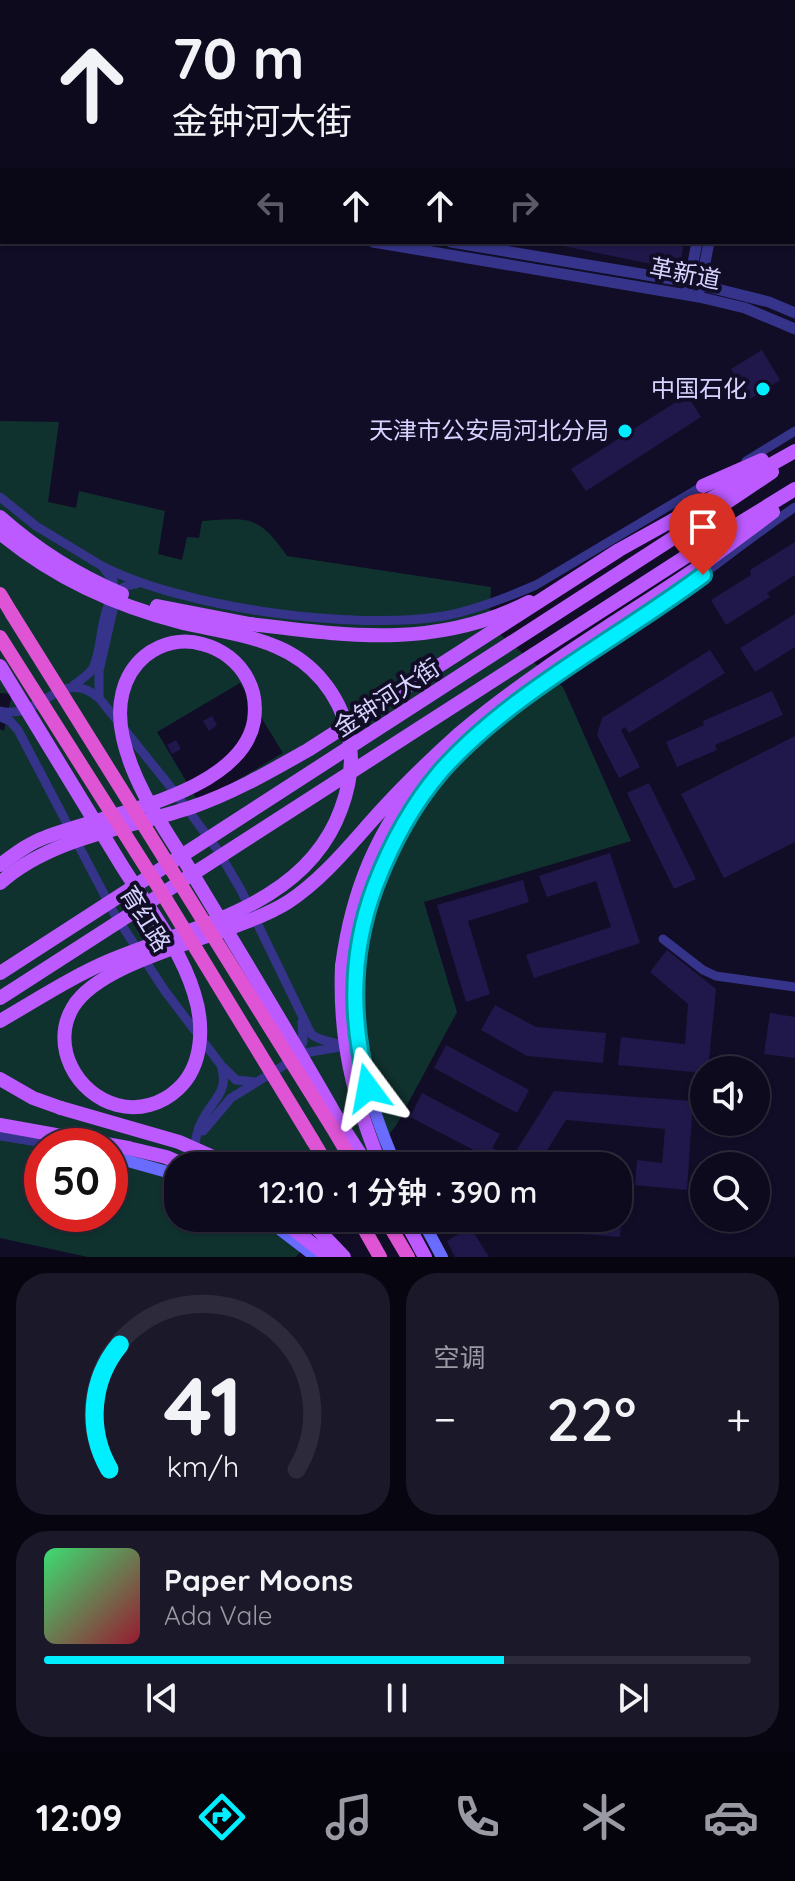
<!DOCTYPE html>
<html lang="zh">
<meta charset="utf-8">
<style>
body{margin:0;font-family:Quicksand,"Noto Sans SC",sans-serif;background:#1b182a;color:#f1f3f6;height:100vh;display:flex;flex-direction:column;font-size:30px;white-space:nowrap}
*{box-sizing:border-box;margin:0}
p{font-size:26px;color:#9a9aa4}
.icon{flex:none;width:44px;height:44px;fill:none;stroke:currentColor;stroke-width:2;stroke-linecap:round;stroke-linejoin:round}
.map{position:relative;height:1257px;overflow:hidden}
.panel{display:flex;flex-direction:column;gap:16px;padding:16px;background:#070610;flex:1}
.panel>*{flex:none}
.top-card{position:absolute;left:0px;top:0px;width:796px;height:244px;box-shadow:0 2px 6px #0004,0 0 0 2px #2d2b3b;background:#0d0a1d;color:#f1f3f6;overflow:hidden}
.controls{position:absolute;left:690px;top:1056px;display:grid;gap:16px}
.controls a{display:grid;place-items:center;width:80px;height:80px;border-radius:50%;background:#0d0a1d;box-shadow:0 2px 6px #0004,0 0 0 2px #2d2b3b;font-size:40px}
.speed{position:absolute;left:24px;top:1128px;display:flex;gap:16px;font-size:40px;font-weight:700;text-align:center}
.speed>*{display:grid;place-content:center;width:104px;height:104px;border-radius:50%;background:#0d0a1d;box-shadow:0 2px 6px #0004,0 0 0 2px #2d2b3b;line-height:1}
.speed .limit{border:12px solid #d22;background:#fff;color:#111}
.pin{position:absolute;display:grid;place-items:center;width:68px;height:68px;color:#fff;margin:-82px -34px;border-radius:50% 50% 50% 0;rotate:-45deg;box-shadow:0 0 8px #0007}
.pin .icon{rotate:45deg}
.me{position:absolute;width:88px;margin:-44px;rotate:347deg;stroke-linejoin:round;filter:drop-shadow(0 0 6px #0008)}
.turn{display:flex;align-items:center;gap:28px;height:168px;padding:0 40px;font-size:36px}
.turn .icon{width:104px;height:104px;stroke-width:2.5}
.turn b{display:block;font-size:56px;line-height:68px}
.lanes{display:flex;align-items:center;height:76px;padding:0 40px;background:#0003;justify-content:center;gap:40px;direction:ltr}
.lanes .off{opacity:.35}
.big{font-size:60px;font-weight:600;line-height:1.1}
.panel .tile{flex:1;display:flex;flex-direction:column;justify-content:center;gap:12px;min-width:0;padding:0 28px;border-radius:32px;background:#1b182a}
.panel .dial{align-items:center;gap:0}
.dial svg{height:208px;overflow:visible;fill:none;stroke:#2d2b3b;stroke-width:7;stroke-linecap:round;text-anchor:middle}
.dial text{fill:#f1f3f6;stroke:none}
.song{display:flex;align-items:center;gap:24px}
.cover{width:96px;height:96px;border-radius:12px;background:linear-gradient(135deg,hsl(140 70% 55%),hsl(350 70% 35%))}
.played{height:8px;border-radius:4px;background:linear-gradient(90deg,#00eefe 65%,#2d2b3b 65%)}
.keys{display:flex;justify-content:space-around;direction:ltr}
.heat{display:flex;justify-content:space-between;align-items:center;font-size:44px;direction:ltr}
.panel .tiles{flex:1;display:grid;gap:16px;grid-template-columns:1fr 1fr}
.tile:last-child{grid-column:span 2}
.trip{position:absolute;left:164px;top:1152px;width:468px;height:80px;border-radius:32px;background:#0d0a1d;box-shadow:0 2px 6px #0004,0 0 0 2px #2d2b3b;font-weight:600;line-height:80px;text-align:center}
.tabs{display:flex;height:128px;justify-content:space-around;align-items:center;background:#05040c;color:#9a9aa4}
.tabs .icon{width:56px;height:56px}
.tabs .on{color:#00eefe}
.tabs b{font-size:36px;color:#f1f3f6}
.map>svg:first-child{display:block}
.green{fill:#10322f;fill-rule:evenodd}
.building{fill:#20184a}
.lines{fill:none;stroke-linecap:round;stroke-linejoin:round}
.minor{stroke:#35348a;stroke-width:9}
.tertiary{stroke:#35348a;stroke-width:11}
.secondary{stroke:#6a6cff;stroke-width:12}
.primary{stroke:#bc5aff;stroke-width:14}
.trunk{stroke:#de54d4;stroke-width:14}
.primary-bridge{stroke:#bc5aff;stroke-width:14}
.trunk-bridge{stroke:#de54d4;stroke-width:14}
.route-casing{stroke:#009ba5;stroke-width:20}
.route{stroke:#00eefe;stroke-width:14}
.poi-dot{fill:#00eefe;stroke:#110d27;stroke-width:3}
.labels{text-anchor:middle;stroke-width:8;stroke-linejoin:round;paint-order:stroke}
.street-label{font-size:24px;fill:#d7d3ff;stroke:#110d27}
.poi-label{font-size:24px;fill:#d7d3ff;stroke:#110d27;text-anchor:end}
</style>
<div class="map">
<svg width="795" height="1257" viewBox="0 0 795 1257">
<rect width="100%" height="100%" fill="#110d27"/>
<path class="green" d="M 0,421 L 59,422 L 48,502 L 76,508 L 79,491 L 165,511 L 158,554 L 182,560 L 187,537 L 199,538 L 202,521 C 249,518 258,514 287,556 L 491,587 L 489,625 L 563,687 L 631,841 L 424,902 L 457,1012 L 397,1124 L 365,1166 L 178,1166 L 178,1218 L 325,1218 L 296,1257 L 88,1257 L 0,1238 L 0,729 L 4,731 L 12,694 L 0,693 ZM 240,683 L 283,753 L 199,803 L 157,732 ZM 42,1146 L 110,1146 L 110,1214 L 42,1214 Z"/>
<g class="building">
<polygon points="543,242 684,242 681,260 667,267"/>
<polygon points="762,350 780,380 750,399 731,369"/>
<polygon points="687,395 701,417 586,491 571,469"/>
<polygon points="795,542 795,575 767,593 770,597 726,625 711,600 751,575 750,570"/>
<polygon points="795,614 795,647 755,672 740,648"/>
<polygon points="710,650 725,673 629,733 625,727 621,730 640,767 619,778 597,735 602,718"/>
<polygon points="772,691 783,715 715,745 717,750 677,767 666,742 704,725 703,721"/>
<polygon points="212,716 217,725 209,731 203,721"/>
<polygon points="795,736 795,842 724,878 681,794"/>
<polygon points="176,740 181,749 172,754 167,745"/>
<polygon points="649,783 696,879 674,889 627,793"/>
<polygon points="610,853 640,943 534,978 526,955 611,927 596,881 547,897 539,876"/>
<polygon points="523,880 529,902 468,921 490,994 466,1002 437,905"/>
<polygon points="667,950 716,989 708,1070 704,1070 704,1073 618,1065 621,1037 685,1044 688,1004 650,972"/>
<polygon points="495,1005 536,1027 606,1033 603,1063 527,1056 481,1030"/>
<polygon points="770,1013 795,1017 795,1058 764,1054"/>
<polygon points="446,1045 529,1090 517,1113 434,1068"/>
<polygon points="554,1091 693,1101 687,1190 635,1185 637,1160 662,1163 665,1129 566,1120 537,1166 530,1166 513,1156"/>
<polygon points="422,1093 500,1134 492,1148 496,1150 491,1159 410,1117"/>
<polygon points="618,1209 622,1209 620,1237 506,1228 499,1218 618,1218"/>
<polygon points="470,1227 489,1257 455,1257 447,1241"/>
</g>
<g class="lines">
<g class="minor">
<polyline points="746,461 795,431"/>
<polyline points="0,497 36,526 102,566 113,580 115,601 99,671 99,698"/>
<path d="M 102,566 C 183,608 354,631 444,616 C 476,610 506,598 536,585 L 706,484"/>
<path d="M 74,685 C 80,680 89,675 93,668 C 106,642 96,587 136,584"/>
<path d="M 0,711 C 41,721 61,665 99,698 L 173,790 L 217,849 L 241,890 L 311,1034 C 322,1043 336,1041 348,1048"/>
<path d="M 0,717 L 10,721 L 18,730 L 115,915 L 165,991 L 221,1065 C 229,1090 216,1097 204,1117 C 195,1132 193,1148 195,1166"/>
<polyline points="663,939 703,970 716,976 795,987"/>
<path d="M 356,966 C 381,777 505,712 647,614 C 698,580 745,541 795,507"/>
<polyline points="298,1055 303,1042 302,1022"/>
<polyline points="224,1068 236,1080 256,1082"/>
<polyline points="203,1131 231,1098 304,1053 346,1046 352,1042 356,1032"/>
<polyline points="0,1136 62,1146"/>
</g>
<g class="tertiary">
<polyline points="740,2 741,0"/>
<polyline points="750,2 751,0"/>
<polyline points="0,164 2,165"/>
<polyline points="0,179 2,179"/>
<polyline points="373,242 699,297 745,308 795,329"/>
<polyline points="451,242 689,282 769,302 795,313"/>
<polyline points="688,289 697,242"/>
<polyline points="700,289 709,242"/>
</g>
<g class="secondary">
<path d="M 356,966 C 353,1045 365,1094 396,1166"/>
<polyline points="110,1156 178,1175"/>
<polyline points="265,1218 316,1257"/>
<polyline points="421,1218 442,1257"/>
</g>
<g class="primary">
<polyline points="703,486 762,460"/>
<polyline points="673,520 795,451"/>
<polyline points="684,531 772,472"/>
<polyline points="696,550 795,489"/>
<polyline points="706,562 773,512"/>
<path d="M 250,624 C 349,636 436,649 529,602"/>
<path d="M 342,966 C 352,891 377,829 427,771"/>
<polyline points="0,1079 33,1098 61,1108"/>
<polyline points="340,1123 368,1166"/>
<polyline points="0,1125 128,1148"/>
<polyline points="279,1218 329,1257"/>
<polyline points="307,1218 344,1257"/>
<polyline points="404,1218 425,1257"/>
</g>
<g class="trunk">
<polyline points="0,594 12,614"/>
<polyline points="332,1127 355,1166"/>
<polyline points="313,1141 328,1166"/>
<polyline points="358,1218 380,1257"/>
<polyline points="385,1218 408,1257"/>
</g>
<g class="primary-bridge">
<path d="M 0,517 C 37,550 77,575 122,594"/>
<path d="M 0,533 C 54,578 116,606 183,623 C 214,630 247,634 277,647 C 313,662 339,694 348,732 C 354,758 350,785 341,809 C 306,906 195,925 111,960 C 73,976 36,1000 0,1021"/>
<polyline points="157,606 250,624"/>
<path d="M 0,666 C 41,732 81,799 122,866 C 147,906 180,947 194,993 C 204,1024 204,1065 178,1089 C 162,1104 139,1111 117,1105 C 76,1094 50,1045 73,1007 C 104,956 235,936 288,902 C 323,879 349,846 377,815 C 403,786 431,759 460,733 C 537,668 624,618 706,562"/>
<path d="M 0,865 C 15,854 29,843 46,837 C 105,814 241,794 254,721 C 256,707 255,693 248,680 C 239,662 222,649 202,644 C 183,638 161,643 145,656 C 121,676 116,708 123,738 C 134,789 169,834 195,878 C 244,959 293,1040 340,1123"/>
<path d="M 0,883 C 51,837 129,828 192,807 C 233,793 271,771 308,750 L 619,550 L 673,520"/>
<path d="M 342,966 C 339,1039 353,1098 381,1166"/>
<polyline points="0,973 684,531"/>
<polyline points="0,998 696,550"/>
<polyline points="61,1108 179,1142 233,1166"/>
<polyline points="128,1148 166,1157 187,1166"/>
</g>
<g class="trunk-bridge">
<polyline points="12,614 332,1127"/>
<polyline points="0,637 159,888 313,1141"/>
</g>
</g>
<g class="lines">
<defs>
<path id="route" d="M 368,1088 C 350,1020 350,952 375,886 C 391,844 412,805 441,771 C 510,693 619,638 703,575"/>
</defs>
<use href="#route" class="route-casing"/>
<use href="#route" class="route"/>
</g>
<g class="poi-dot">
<circle cx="763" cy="389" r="8"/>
<circle cx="625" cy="431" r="8"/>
</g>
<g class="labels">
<g class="street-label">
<text transform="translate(685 274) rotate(11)" y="8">革新道</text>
<text transform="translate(387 698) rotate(-33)" y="8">金钟河大街</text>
<text transform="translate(145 919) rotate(58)" y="8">育红路</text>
</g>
<g class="poi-label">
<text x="747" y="397">中国石化</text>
<text x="609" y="439">天津市公安局河北分局</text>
</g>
</g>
</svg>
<div class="controls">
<a><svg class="icon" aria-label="sound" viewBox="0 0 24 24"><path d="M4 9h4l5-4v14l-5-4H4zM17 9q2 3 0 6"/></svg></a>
<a><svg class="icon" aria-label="search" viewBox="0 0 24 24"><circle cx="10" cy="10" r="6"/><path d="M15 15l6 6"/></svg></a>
</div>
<div class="speed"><div class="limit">50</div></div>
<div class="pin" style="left:703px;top:575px;background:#d93025"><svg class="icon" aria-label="arrive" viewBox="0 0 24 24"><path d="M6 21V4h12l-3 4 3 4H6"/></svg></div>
<svg class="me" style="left:368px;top:1088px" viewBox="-20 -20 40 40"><path d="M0-17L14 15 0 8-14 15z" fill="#00eefe" stroke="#fff" stroke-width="4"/></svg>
<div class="trip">12:10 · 1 分钟 · 390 m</div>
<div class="top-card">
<div class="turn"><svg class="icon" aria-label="ahead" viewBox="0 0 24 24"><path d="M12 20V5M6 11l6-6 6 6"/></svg><div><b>70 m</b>金钟河大街</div></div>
<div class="lanes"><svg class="icon off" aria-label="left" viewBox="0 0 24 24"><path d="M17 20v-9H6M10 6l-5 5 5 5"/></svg><svg class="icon" aria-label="ahead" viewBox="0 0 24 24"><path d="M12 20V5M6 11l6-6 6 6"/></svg><svg class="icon" aria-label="ahead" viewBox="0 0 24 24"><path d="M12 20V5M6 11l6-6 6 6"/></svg><svg class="icon off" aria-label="right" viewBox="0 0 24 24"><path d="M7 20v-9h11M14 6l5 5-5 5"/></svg></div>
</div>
</div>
<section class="panel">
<div class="tiles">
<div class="tile dial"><svg viewBox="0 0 100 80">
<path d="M14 69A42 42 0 1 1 86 69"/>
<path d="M14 69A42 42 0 0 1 18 21" stroke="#00eefe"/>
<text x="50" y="56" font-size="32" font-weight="700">41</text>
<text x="50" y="72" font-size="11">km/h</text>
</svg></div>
<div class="tile"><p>空调</p>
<div class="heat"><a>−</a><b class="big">22°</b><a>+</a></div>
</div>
<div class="tile">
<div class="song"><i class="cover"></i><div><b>Paper Moons</b><p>Ada Vale</p></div></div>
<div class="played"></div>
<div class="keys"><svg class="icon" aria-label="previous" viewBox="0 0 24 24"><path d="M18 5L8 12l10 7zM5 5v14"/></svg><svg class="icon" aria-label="pause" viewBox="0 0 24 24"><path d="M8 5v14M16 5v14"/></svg><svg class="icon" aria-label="next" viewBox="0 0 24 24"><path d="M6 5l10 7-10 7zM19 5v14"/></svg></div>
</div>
</div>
</section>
<nav class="tabs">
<b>12:09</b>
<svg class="icon on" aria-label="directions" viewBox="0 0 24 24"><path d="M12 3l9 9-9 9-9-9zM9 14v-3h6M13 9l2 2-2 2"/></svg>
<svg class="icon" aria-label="music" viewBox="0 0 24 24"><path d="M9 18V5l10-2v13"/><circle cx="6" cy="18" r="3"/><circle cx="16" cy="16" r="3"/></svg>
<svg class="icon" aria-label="phone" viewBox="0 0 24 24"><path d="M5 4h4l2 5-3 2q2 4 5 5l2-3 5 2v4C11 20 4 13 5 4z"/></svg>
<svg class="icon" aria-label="climate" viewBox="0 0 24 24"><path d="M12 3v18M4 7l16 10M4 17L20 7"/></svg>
<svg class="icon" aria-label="car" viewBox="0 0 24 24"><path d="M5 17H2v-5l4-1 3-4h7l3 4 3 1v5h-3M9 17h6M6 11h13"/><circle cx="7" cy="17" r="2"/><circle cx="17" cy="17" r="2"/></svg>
</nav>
